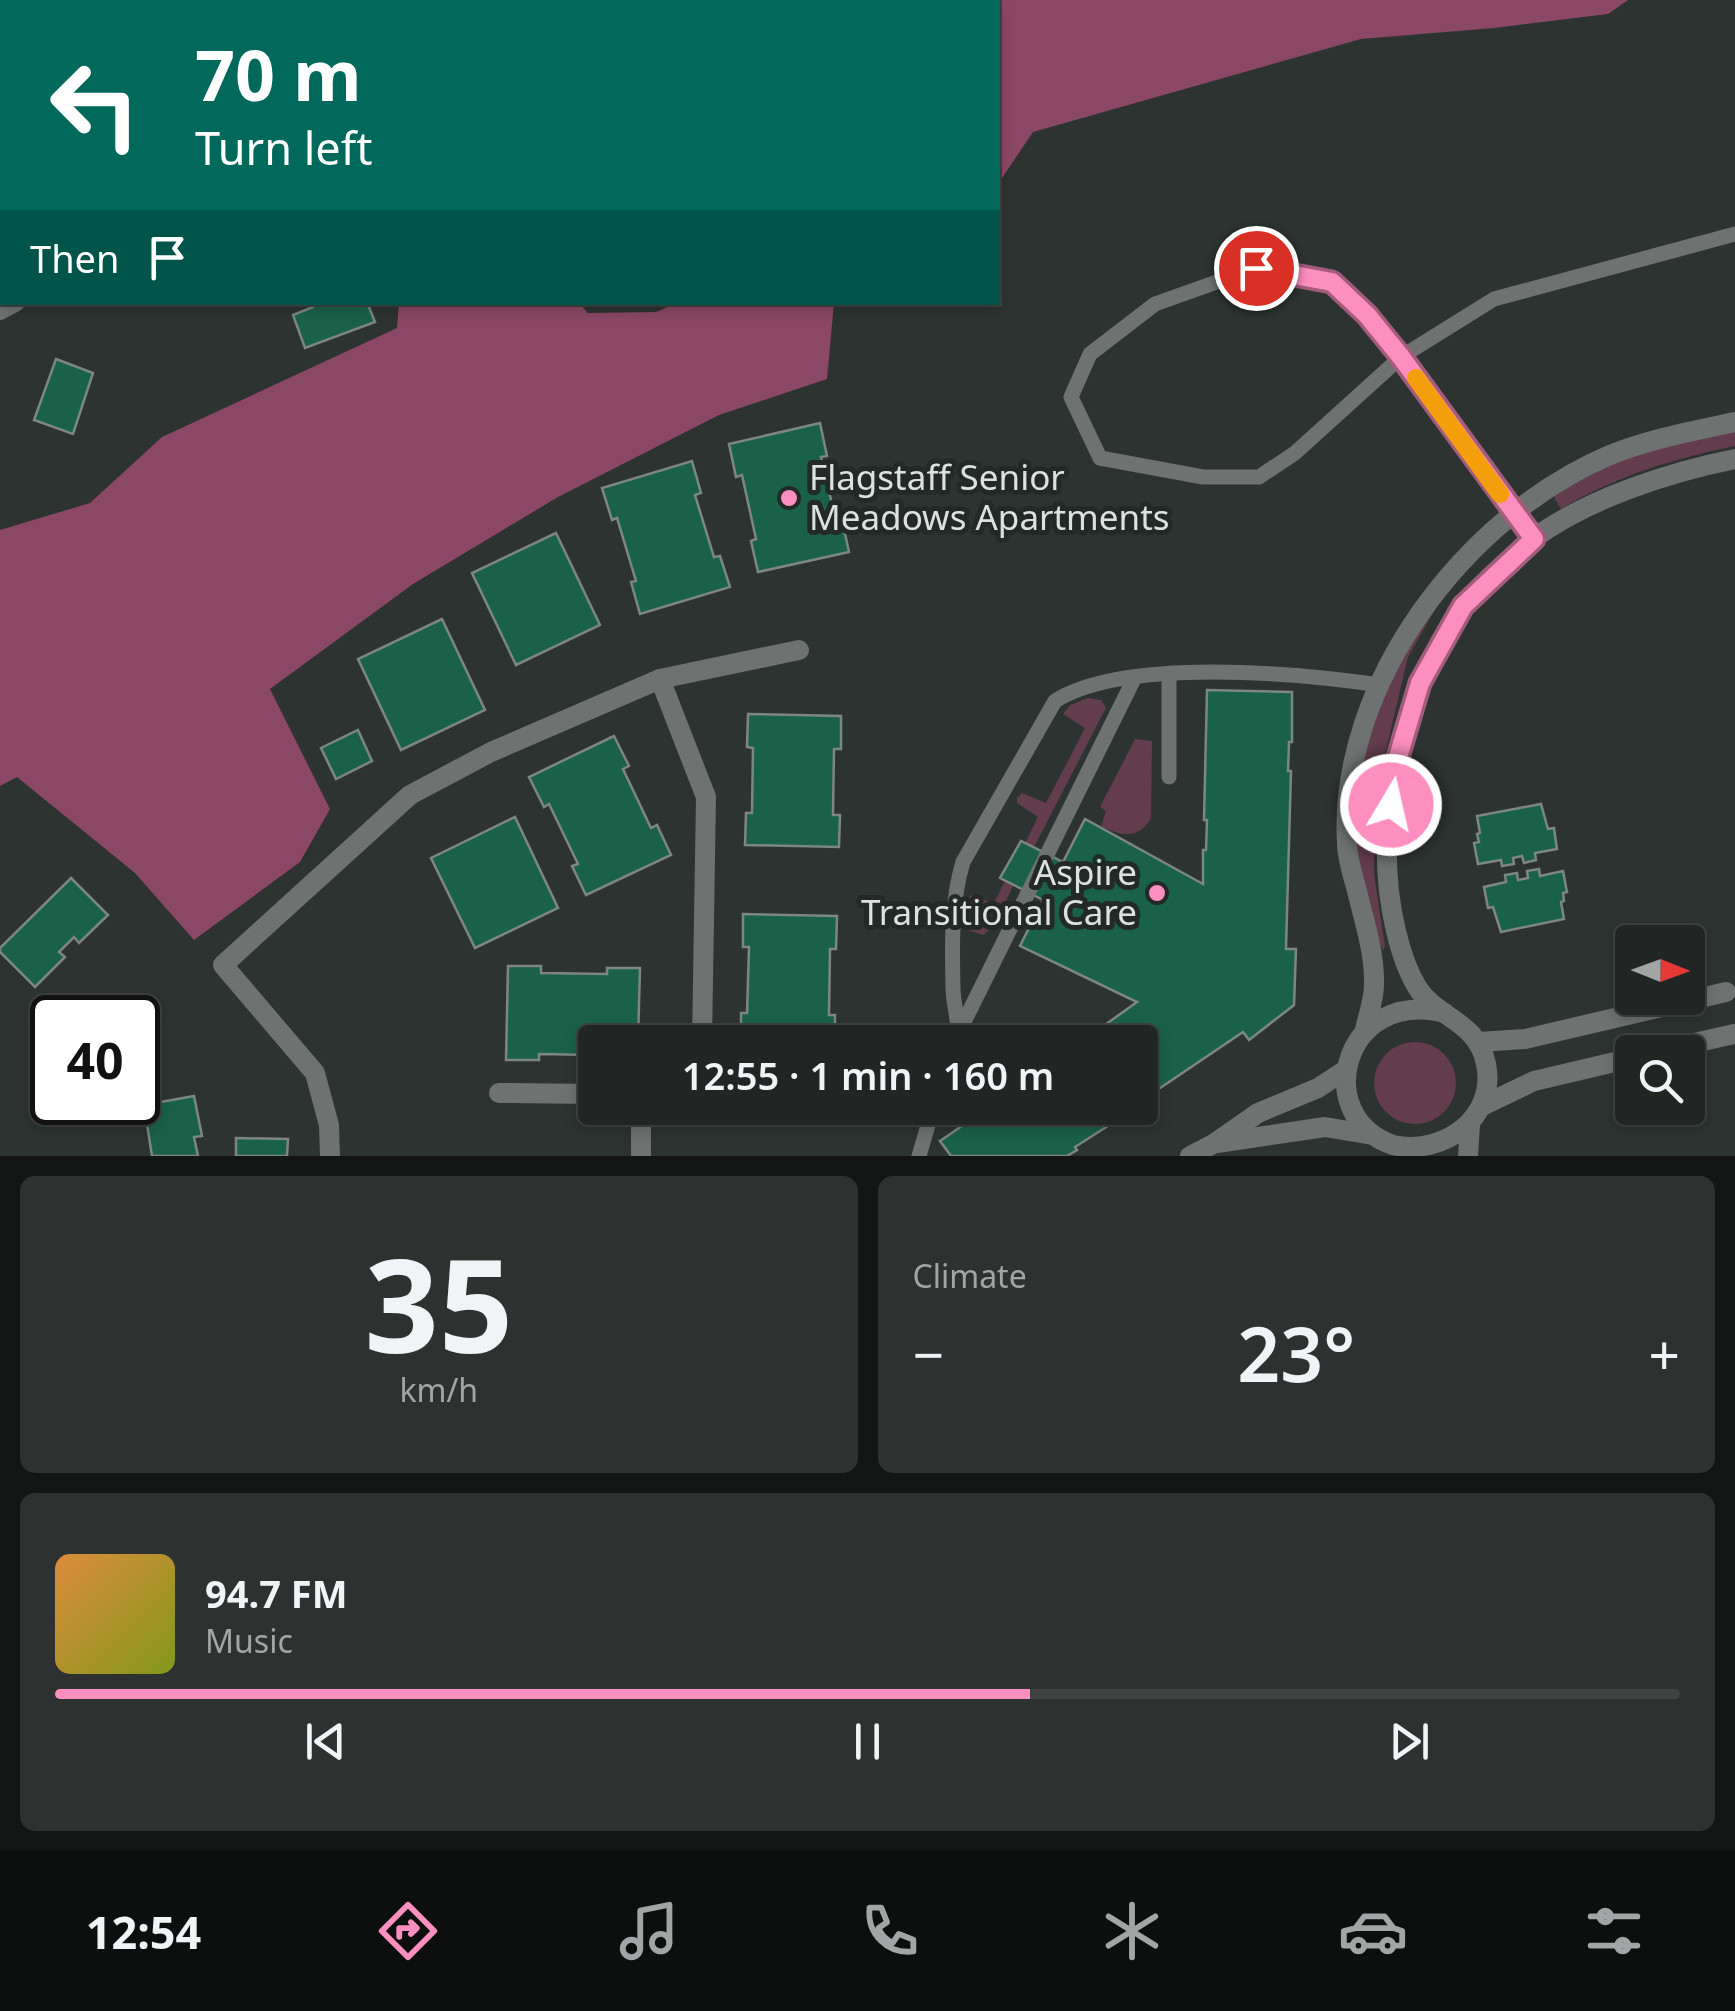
<!DOCTYPE html>
<meta charset="utf-8">
<style>
body{margin:0;font-family:"Noto Sans",sans-serif;background:#2d3231;color:#f1f3f6;height:100vh;display:flex;flex-direction:column;font-size:38px;white-space:nowrap}
*{box-sizing:border-box;margin:0}
p{font-size:32px;color:#a2a5a6}
.icon{flex:none;width:55px;height:55px;fill:none;stroke:currentColor;stroke-width:2;stroke-linecap:round;stroke-linejoin:round}
.map{position:relative;height:1156px;overflow:hidden}
.drawer{display:flex;flex-direction:column;gap:20px;padding:20px;background:#121514;flex:1}
.drawer>*{flex:none}
.guide{position:absolute;left:0px;top:0px;width:1000px;height:305px;box-shadow:0 5px 15px #0003,0 0 0 2px #3e4341;background:#00695c;color:#fff;overflow:hidden}
.needle{width:65px;rotate:91deg}
.tools{position:absolute;left:1615px;top:925px;display:grid;gap:20px}
.tools a{display:grid;place-items:center;width:90px;height:90px;border-radius:10px;background:#212624;box-shadow:0 5px 15px #0003,0 0 0 2px #3e4341;font-size:50px}
.speed{position:absolute;left:30px;top:995px;display:flex;gap:20px;font-size:50px;font-weight:700;text-align:center}
.speed>*{display:grid;place-content:center;width:130px;height:130px;border-radius:50%;background:#212624;box-shadow:0 5px 15px #0003,0 0 0 2px #3e4341;line-height:1}
.speed .limit{border:5px solid #111;border-radius:15px;background:#fff;color:#111}
.pin{position:absolute;display:grid;place-items:center;width:85px;height:85px;color:#fff;margin:-42px;border:5px solid #fff;border-radius:50%;box-shadow:0 2px 10px #0007}
.me{position:absolute;width:110px;margin:-55px;rotate:9deg;stroke-linejoin:round;filter:drop-shadow(0 0 8px #0008)}
.turn{display:flex;align-items:center;gap:35px;height:210px;padding:0 30px;font-size:45px}
.turn .icon{width:130px;height:130px;stroke-width:2.5}
.turn b{display:block;font-size:70px;line-height:85px}
.then{display:flex;align-items:center;height:95px;padding:0 30px;background:#0003;gap:20px;font-size:38px}
.big{font-size:75px;font-weight:600;line-height:1.1}
.drawer .widget{flex:1;display:flex;flex-direction:column;justify-content:center;gap:15px;min-width:0;padding:0 35px;border-radius:15px;background:#2d3231}
.drawer .dial{align-items:center;gap:0}
.dial b{font-size:130px;line-height:1}
.song{display:flex;align-items:center;gap:30px}
.cover{width:120px;height:120px;border-radius:15px;background:linear-gradient(135deg,hsl(30 70% 55%),hsl(70 70% 35%))}
.played{height:10px;border-radius:5px;background:linear-gradient(90deg,#fd8ec0 60%,#3e4341 60%)}
.keys{display:flex;justify-content:space-around;direction:ltr}
.heat{display:flex;justify-content:space-between;align-items:center;font-size:55px;direction:ltr}
.drawer .tiles{flex:1;display:grid;gap:20px;grid-template-columns:1fr 1fr}
.widget:last-child{grid-column:span 2}
.trip{position:absolute;left:578px;top:1025px;width:580px;height:100px;border-radius:10px;background:#212624;box-shadow:0 5px 15px #0003,0 0 0 2px #3e4341;font-weight:600;line-height:100px;text-align:center}
.dock{display:flex;height:160px;justify-content:space-around;align-items:center;background:#0d0f0e;color:#a2a5a6}
.dock .icon{width:70px;height:70px}
.dock .selected{color:#fd8ec0}
.dock b{font-size:45px;color:#f1f3f6}
.map>svg:first-child{display:block}
.green{fill:#633c4d}
.forest{fill:#8b4866}
.building{fill:#1a614a;stroke:#7d8682;stroke-width:2.5}
.lines{fill:none;stroke-linecap:round;stroke-linejoin:round}
.service{stroke:#6e7270;stroke-width:15}
.minor{stroke:#6e7270;stroke-width:20}
.tertiary{stroke:#6e7270;stroke-width:20}
.route-casing{stroke:#a45c7d;stroke-width:25}
.route{stroke:#fd8ec0;stroke-width:18}
.slow{stroke:#f59e0b;stroke-width:18}
.poi-dot{fill:#fd8ec0;stroke:#222926;stroke-width:4}
.labels{text-anchor:middle;stroke-width:10;stroke-linejoin:round;paint-order:stroke}
.poi-label{font-size:35px;fill:#dde1df;stroke:#222926;text-anchor:start}
</style>
<div class="map">
<svg width="1735" height="1156" viewBox="0 0 1735 1156">
<rect width="100%" height="100%" fill="#2c3330"/>
<g class="green">
<path d="M 1735,428 L 1735,446 C 1673,459 1616,476 1561,509 L 1552,494 L 1620,459 Z"/>
<path d="M 1441,599 L 1408,657 L 1383,763 L 1375,812 L 1374,874 L 1385,946 L 1383,951 C 1327,818 1361,713 1441,599 Z"/>
<polygon points="1088,698 1101,700 1106,708 1034,847 1025,843 1038,817 1017,803 1017,798 1022,793 1046,803 1085,728 1063,714 1070,705"/>
<path d="M 1135,739 L 1152,741 L 1151,818 C 1139,840 1120,836 1101,826 L 1106,811 L 1100,807 Z"/>
<polygon points="1005,881 1013,886 994,926 983,935 967,930 970,895 994,903"/>
<circle cx="1415" cy="1083" r="41"/>
</g>
<g class="forest">
<polygon points="662,0 1628,0 1608,14 1494,28 1361,39 1033,132 998,184 998,2"/>
<polygon points="677,303 834,303 827,379 719,415 558,497 413,584 270,689 330,809 300,862 194,940 135,873 17,777 0,786 0,530 90,503 162,437 397,328 399,303 579,303 588,313 656,312"/>
</g>
<g class="building">
<polygon points="311,302 367,302 375,322 305,348 293,315 313,307"/>
<polygon points="56,359 93,373 73,434 34,420"/>
<polygon points="820,423 827,456 821,457 836,521 842,520 849,552 758,572 751,541 756,539 742,475 736,477 729,444"/>
<polygon points="692,461 701,493 695,495 714,557 720,556 730,587 640,614 631,582 636,581 617,518 612,520 602,488"/>
<polygon points="556,533 600,625 516,665 472,573"/>
<polygon points="442,619 485,710 401,750 358,659"/>
<polygon points="1207,690 1292,692 1292,742 1289,742 1288,771 1291,771 1286,949 1296,949 1294,1005 1249,1040 1243,1032 1141,1101 1140,1105 1140,1042 1081,1042 1137,1002 1020,946 1043,900 1000,878 1021,841 1063,862 1085,819 1203,884 1203,850 1206,850 1207,820 1204,820"/>
<polygon points="748,714 841,716 841,749 834,749 833,815 840,815 839,847 745,845 746,813 752,813 753,748 747,747"/>
<polygon points="358,730 372,761 336,779 321,748"/>
<polygon points="614,736 629,766 623,769 651,828 657,825 671,855 586,895 572,866 578,864 549,804 544,807 529,777"/>
<polygon points="1541,804 1548,829 1554,828 1557,849 1535,853 1536,860 1524,863 1522,856 1513,858 1514,864 1502,866 1501,860 1478,864 1474,843 1479,842 1477,834 1480,833 1477,816"/>
<polygon points="515,817 558,908 475,948 431,858"/>
<polygon points="1539,869 1540,876 1563,871 1567,892 1563,893 1564,901 1561,902 1564,919 1501,932 1493,907 1488,908 1484,887 1506,882 1505,875 1517,873 1518,880 1528,878 1527,871"/>
<polygon points="71,878 108,915 79,943 74,937 59,952 65,957 35,987 0,952 0,948"/>
<polygon points="743,914 837,916 836,949 830,949 829,1015 835,1015 835,1042 741,1042 741,1013 747,1013 749,947 743,947"/>
<polygon points="508,966 541,966 541,973 607,974 607,968 640,968 638,1042 595,1042 595,1055 539,1054 539,1060 506,1060"/>
<polygon points="194,1096 202,1136 194,1137 198,1156 152,1156 144,1105"/>
<polygon points="988,1108 1136,1108 1075,1147 1077,1150 1067,1156 951,1156 940,1141"/>
<polygon points="236,1138 288,1139 287,1156 236,1156"/>
</g>
<g class="lines">
<g class="service">
<polyline points="1533,539 1401,357 1367,315 1331,282 1256,268 1155,304 1090,354 1071,397 1100,458 1203,477 1259,477 1295,453 1401,357 1494,299 1735,234"/>
<polyline points="1169,777 1169,676"/>
<polyline points="959,1032 1134,679"/>
<path d="M 956,1042 C 961,1024 953,1006 953,988 C 952,946 951,901 963,862 L 1055,701 C 1125,657 1298,673 1380,685"/>
<polyline points="919,1156 933,1108"/>
</g>
<g class="minor">
<polyline points="660,679 706,797 702,1042"/>
<polyline points="1478,1042 1525,1039 1726,992"/>
<polyline points="1655,1052 1734,1034"/>
<polyline points="499,1093 595,1094"/>
<polyline points="1482,1106 1534,1081 1632,1058"/>
<polyline points="330,1156 329,1125 315,1073 223,965 410,795 491,752 660,679 799,650"/>
<polyline points="641,1156 641,1108"/>
</g>
<g class="tertiary">
<polyline points="255,2 256,0"/>
<polyline points="320,2 321,0"/>
<polyline points="0,252 2,251"/>
<polyline points="0,310 15,302"/>
<path d="M 1445,1013 C 1343,987 1310,1117 1393,1145 C 1444,1156 1497,1117 1486,1064 C 1478,1021 1436,1018 1417,987 C 1408,972 1400,948 1396,931 C 1371,827 1400,693 1462,607 C 1475,589 1515,553 1533,539 C 1587,499 1669,472 1735,459"/>
<path d="M 1365,1030 C 1368,1015 1374,1000 1374,985 C 1375,955 1365,924 1358,895 C 1354,878 1347,860 1347,843 C 1338,683 1466,516 1610,455 C 1650,439 1693,431 1735,422"/>
<polyline points="1217,1143 1325,1127 1373,1135"/>
<polyline points="1190,1156 1215,1143 1258,1113 1318,1088 1347,1069"/>
<polyline points="1468,1156 1470,1125"/>
</g>
</g>
<g class="lines">
<defs>
<polyline id="route" points="1256,268 1332,282 1367,315 1401,357 1534,539 1463,606 1420,683 1393,774 1391,805"/>
</defs>
<use href="#route" class="route-casing"/>
<use href="#route" class="route"/>
<polyline class="slow" points="1416,378 1500,494"/>
</g>
<g class="poi-dot">
<circle cx="789" cy="498" r="10"/>
<circle cx="1157" cy="893" r="10"/>
</g>
<g class="labels">
<g class="poi-label">
<text x="809" y="490">Flagstaff Senior<tspan x="809" dy="40">Meadows Apartments</tspan></text>
<text x="1137" y="885" text-anchor="end">Aspire<tspan x="1137" dy="40">Transitional Care</tspan></text>
</g>
</g>
</svg>
<div class="tools">
<a><svg class="needle" viewBox="-14 -14 28 28"><path d="M0-13l5 13h-10z" fill="#e53935"/><path d="M0 13l5-13h-10z" fill="#a2a5a6"/></svg></a>
<a><svg class="icon" aria-label="search" viewBox="0 0 24 24"><circle cx="10" cy="10" r="6"/><path d="M15 15l6 6"/></svg></a>
</div>
<div class="speed"><div class="limit">40</div></div>
<div class="pin" style="left:1256px;top:268px;background:#d93025"><svg class="icon" aria-label="arrive" viewBox="0 0 24 24"><path d="M6 21V4h12l-3 4 3 4H6"/></svg></div>
<svg class="me" style="left:1391px;top:805px" viewBox="-20 -20 40 40"><circle r="17" fill="#fd8ec0" stroke="#fff" stroke-width="3"/><path d="M0-11L8 9 0 5-8 9z" fill="#fff"/></svg>
<div class="trip">12:55 · 1 min · 160 m</div>
<div class="guide">
<div class="turn"><svg class="icon" aria-label="left" viewBox="0 0 24 24"><path d="M17 20v-9H6M10 6l-5 5 5 5"/></svg><div><b>70 m</b>Turn left</div></div>
<div class="then">Then<svg class="icon" aria-label="arrive" viewBox="0 0 24 24"><path d="M6 21V4h12l-3 4 3 4H6"/></svg></div>
</div>
</div>
<section class="drawer">
<div class="tiles">
<div class="widget dial"><b>35</b><p>km/h</p></div>
<div class="widget"><p>Climate</p>
<div class="heat"><a>−</a><b class="big">23°</b><a>+</a></div>
</div>
<div class="widget">
<div class="song"><i class="cover"></i><div><b>94.7 FM</b><p>Music</p></div></div>
<div class="played"></div>
<div class="keys"><svg class="icon" aria-label="previous" viewBox="0 0 24 24"><path d="M18 5L8 12l10 7zM5 5v14"/></svg><svg class="icon" aria-label="pause" viewBox="0 0 24 24"><path d="M8 5v14M16 5v14"/></svg><svg class="icon" aria-label="next" viewBox="0 0 24 24"><path d="M6 5l10 7-10 7zM19 5v14"/></svg></div>
</div>
</div>
</section>
<nav class="dock">
<b>12:54</b>
<svg class="icon selected" aria-label="directions" viewBox="0 0 24 24"><path d="M12 3l9 9-9 9-9-9zM9 14v-3h6M13 9l2 2-2 2"/></svg>
<svg class="icon" aria-label="music" viewBox="0 0 24 24"><path d="M9 18V5l10-2v13"/><circle cx="6" cy="18" r="3"/><circle cx="16" cy="16" r="3"/></svg>
<svg class="icon" aria-label="phone" viewBox="0 0 24 24"><path d="M5 4h4l2 5-3 2q2 4 5 5l2-3 5 2v4C11 20 4 13 5 4z"/></svg>
<svg class="icon" aria-label="climate" viewBox="0 0 24 24"><path d="M12 3v18M4 7l16 10M4 17L20 7"/></svg>
<svg class="icon" aria-label="car" viewBox="0 0 24 24"><path d="M5 17H2v-5l4-1 3-4h7l3 4 3 1v5h-3M9 17h6M6 11h13"/><circle cx="7" cy="17" r="2"/><circle cx="17" cy="17" r="2"/></svg>
<svg class="icon" aria-label="filters" viewBox="0 0 24 24"><path d="M4 7h16M4 17h16"/><circle cx="9" cy="7" r="2"/><circle cx="15" cy="17" r="2"/></svg>
</nav>
